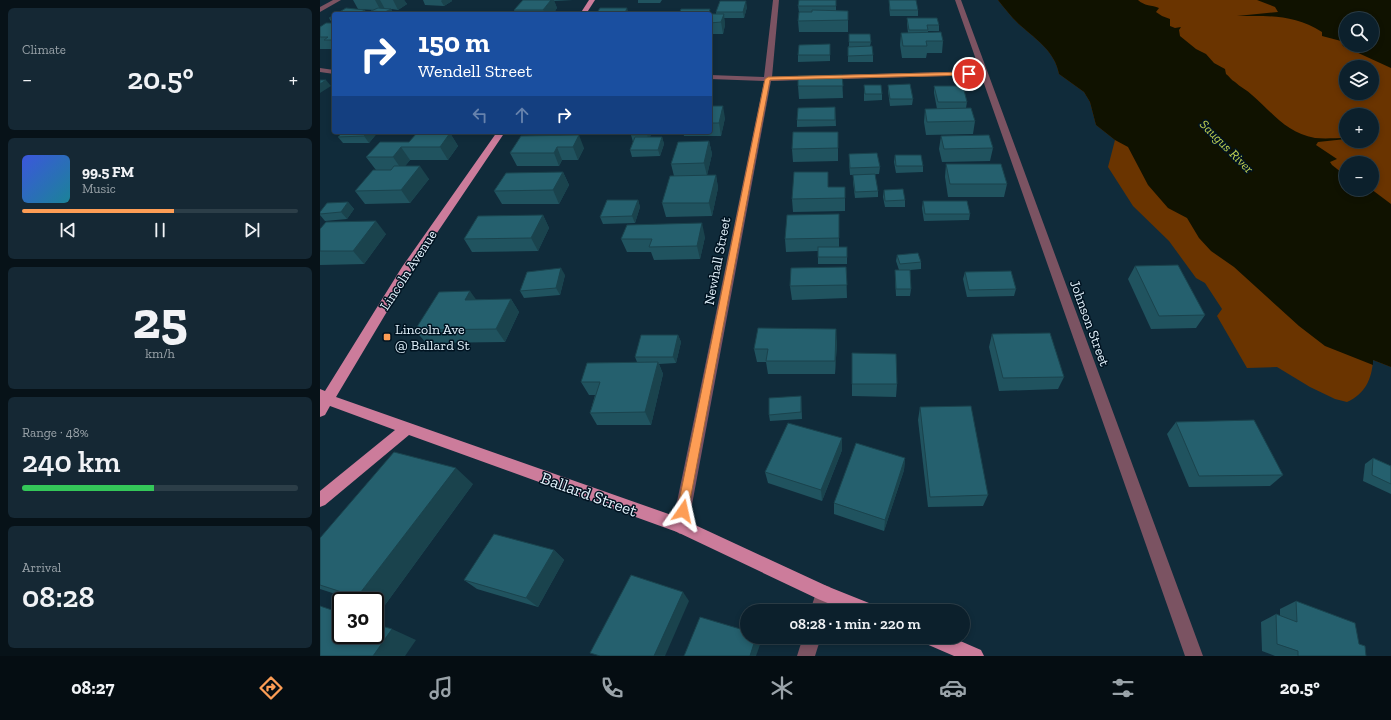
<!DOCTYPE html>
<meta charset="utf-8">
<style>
body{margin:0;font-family:"Zilla Slab",serif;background:#152834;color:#f1f3f6;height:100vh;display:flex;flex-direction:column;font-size:15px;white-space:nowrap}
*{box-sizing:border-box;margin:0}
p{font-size:13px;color:#9aa3a9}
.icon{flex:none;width:22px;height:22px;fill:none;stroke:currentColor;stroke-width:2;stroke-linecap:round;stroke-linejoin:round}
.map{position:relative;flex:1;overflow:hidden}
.side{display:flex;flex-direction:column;gap:8px;padding:8px;background:#071218;width:320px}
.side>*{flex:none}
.banner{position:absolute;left:12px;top:12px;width:380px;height:122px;border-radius:4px;box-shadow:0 2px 6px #0003,0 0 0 1px #2c3e48;background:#1a4fa0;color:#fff;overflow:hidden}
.tools{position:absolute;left:1019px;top:12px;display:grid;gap:8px}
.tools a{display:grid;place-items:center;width:40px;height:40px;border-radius:50%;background:#0c202c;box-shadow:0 2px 6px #0003,0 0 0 1px #2c3e48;font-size:20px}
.speed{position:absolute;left:12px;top:592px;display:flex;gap:8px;font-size:20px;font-weight:700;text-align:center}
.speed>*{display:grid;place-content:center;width:52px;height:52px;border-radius:50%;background:#0c202c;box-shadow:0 2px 6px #0003,0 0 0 1px #2c3e48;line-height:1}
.speed .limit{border:2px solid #111;border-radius:6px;background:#fff;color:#111}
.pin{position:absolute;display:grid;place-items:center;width:34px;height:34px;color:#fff;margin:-17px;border:2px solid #fff;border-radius:50%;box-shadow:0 1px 4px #0007}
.me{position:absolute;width:44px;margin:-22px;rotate:11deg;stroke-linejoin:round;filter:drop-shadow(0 0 3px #0008)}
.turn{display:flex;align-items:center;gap:14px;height:84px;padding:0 20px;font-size:18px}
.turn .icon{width:52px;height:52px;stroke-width:2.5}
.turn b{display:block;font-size:28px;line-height:34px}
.lanes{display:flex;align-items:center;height:38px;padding:0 20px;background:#0003;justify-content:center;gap:20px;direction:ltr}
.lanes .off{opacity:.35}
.big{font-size:30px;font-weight:600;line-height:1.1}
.side .tile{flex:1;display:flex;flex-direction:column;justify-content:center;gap:6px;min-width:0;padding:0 14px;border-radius:6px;background:#152834}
.side .dial{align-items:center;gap:0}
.dial b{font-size:52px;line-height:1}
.song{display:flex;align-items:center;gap:12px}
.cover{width:48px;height:48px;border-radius:6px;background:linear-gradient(135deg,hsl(230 70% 55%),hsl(190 70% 35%))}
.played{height:4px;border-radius:2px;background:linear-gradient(90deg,#fd9d55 55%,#2c3e48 55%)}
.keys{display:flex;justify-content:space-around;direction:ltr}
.heat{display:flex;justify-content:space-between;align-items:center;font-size:22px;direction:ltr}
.charge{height:6px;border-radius:3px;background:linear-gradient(90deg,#34c759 48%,#2c3e48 0)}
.trip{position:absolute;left:420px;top:604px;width:230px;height:40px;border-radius:20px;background:#0c202c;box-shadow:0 2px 6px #0003,0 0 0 1px #2c3e48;font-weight:600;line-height:40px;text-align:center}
.tab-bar{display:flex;height:64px;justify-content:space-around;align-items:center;background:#050d12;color:#9aa3a9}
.tab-bar .icon{width:28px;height:28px}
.tab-bar .on{color:#fd9d55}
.tab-bar b{font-size:18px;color:#f1f3f6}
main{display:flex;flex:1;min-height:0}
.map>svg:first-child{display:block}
.green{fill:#6a3400;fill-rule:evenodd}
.water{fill:#101200;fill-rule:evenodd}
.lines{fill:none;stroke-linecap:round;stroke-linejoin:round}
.minor{fill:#7b5362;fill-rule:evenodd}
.major{fill:#cc7c9b;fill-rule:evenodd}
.wall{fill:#20535f}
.shaded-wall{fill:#1a434d}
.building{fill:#25606e;stroke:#1a434d}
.route{fill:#fd9d55;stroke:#a46637}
.poi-dot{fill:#fd9d55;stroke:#001321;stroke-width:1.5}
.labels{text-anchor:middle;stroke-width:3;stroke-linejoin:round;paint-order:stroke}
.far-water-label{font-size:13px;font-style:italic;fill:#c5d550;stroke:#001321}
.street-label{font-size:14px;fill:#e1f1fb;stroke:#001321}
.poi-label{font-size:14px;fill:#e1f1fb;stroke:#001321;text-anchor:start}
.near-street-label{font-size:17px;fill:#e1f1fb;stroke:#001321}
</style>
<main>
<section class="side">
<div class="tile"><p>Climate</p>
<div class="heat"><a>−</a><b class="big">20.5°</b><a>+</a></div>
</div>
<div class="tile">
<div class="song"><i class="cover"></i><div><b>99.5 FM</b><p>Music</p></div></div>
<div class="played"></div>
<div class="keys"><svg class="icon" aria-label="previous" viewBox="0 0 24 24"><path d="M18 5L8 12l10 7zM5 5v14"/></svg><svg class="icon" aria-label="pause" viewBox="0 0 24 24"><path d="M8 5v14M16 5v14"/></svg><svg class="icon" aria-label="next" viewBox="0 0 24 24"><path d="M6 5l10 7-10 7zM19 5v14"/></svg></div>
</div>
<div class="tile dial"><b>25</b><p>km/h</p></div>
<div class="tile"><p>Range · 48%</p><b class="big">240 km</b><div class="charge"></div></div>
<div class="tile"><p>Arrival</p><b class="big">08:28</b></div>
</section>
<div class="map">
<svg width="1071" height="656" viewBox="0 0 1071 656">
<rect width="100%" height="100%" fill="#102b3a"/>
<path class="green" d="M 678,0 L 1071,0 L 1071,367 L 1053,360 C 1052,379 1045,394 1027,402 L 1015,399 L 990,387 L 957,367 L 927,368 L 897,316 L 902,309 L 885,283 L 876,278 L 849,241 L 813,206 L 788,167 L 795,140 L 776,125 L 770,102 L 764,92 L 739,74 C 735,52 717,40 701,26 C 692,18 685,9 678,0 ZM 1026,19 L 1052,19 L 1052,45 L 1026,45 ZM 1026,67 L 1052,67 L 1052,93 L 1026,93 ZM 1026,115 L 1052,115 L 1052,141 L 1026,141 ZM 1026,163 L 1052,163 L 1052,189 L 1026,189 Z"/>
<g class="water">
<path d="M 678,0 L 818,0 C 824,6 832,5 839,8 L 836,12 L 842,16 L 850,19 L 850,26 L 855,28 L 861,27 L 859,30 L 860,36 L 876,49 L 886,54 L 894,63 L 905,69 L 906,74 C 909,76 911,80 915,82 C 920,87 927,90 932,95 C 953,113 966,133 995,138 C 1005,139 1016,138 1026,138 L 1026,139 L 998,142 L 996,145 L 1017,159 L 1010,162 L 1012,165 L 1026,176 L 1026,189 L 1051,189 L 1071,204 L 1071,367 L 1053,360 L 1053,365 L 1005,346 L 979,326 L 914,267 L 891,251 L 879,238 L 867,218 L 848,208 L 828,185 L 808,147 L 795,140 L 776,125 L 770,102 L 764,92 L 739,74 C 735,52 717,40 701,26 C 692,18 685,9 678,0 Z"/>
<path d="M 937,0 L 1071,0 L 1071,68 L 1023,46 L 1021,41 L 1002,36 L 1002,32 C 973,14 949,16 917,16 L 958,12 L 955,7 ZM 1026,19 L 1052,19 L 1052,45 L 1026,45 Z"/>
</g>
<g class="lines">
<g class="minor">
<polygon points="13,0 21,0 0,12 0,7"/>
<polygon points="453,0 459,0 452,77 660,71 635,0 641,0 883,656 865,656 661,75 451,81 368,526 365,531 360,534 355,531 352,526 444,81 390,79 390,75 444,77"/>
<polygon points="0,68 14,70 14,74 0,72"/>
<polygon points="504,585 510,587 512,593 508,611 490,611 498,587"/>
<polygon points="483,637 501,637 495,656 477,656"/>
</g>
<g class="major">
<polygon points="269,0 275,0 266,14 260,14"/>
<polygon points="177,132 185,132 90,273 16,397 360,518 509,587 554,605 557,611 527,611 498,599 357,532 89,435 5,505 0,507 0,491 75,430 10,406 5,415 0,417 0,389 5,391 82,267"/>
<polygon points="601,637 631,637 661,650 664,656 634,656 604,643"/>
</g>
</g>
<g class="wall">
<polygon points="33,0 84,0 87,4 78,10 71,9 74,14 53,14 51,11 54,10 38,9"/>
<polygon points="103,0 132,0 132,1 124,6 105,5"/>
<polygon points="203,0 253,0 234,1 237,8 233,14 196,14 194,10"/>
<polygon points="318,0 342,0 340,3 318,3"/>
<polygon points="516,0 516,11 528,11 528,32 479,32 478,21 479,12 478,6"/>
<polygon points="569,0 598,10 598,16 570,16 569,6"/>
<polygon points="427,7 424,18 404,18 405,25 403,34 390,34 390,14 396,14 396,12"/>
<polygon points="14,15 14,52 12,52 11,49 0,49 0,27 12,23 9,18"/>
<polygon points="587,18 619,25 619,31 608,31 608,32 623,41 622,53 607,53 606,58 582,58 580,45 581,33 588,33 587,24"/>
<polygon points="529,34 551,42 550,46 553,55 553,62 528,62 528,47 529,46"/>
<polygon points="510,44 510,61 478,62 478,55"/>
<polygon points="522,75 523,98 479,99 478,86"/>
<polygon points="544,85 562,94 562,100 544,101"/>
<polygon points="568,85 593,99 592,105 570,106 568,91"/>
<polygon points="614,86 647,102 646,108 617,109 614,93"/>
<polygon points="390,106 405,118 401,136 364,136 363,132 390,132"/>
<polygon points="515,107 516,126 477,127 477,120"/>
<polygon points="605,109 655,121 653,134 606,135 604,122"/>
<polygon points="58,132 49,143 23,143 18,137"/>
<polygon points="312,132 331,132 331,134 330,137 342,137 344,144 340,156 312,157 310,150 313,142 311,135"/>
<polygon points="518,132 518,161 473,162 472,149"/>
<polygon points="130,133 138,146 128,160 90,160 85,166 109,179 90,203 45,204 35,191 56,170 46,157"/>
<polygon points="201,136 264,148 258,160 242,160 239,166 197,166 190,153"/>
<polygon points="621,136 673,148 670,161 622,162 619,149"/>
<polygon points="389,141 392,154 387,175 396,175 398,188 392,216 346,217 342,203 354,176 351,164"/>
<polygon points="529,154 560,167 559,174 530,175 529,161"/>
<polygon points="575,155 603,166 603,172 576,173 574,162"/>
<polygon points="626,164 687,184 684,197 628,197 625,177"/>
<polygon points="243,172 249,185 239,204 182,204 174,191"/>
<polygon points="533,175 558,191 558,197 535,198 533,182"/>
<polygon points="509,187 525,187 525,211 473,212 472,199"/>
<polygon points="564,190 585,200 585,207 565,207 563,197"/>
<polygon points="318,200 320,207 315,223 283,224 280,217"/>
<polygon points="603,201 650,214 649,220 604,221 602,208"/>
<polygon points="28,202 34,209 27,219 5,221 0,215 0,212"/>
<polygon points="519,214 519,247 527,247 527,264 498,264 498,251 466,252 465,239"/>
<polygon points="223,215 229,228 218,251 152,252 144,239"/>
<polygon points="0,229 66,234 44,264 0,265"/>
<polygon points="385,237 380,259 334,260 331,252 307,252 301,239"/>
<polygon points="577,255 601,262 601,269 590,270 591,289 590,296 576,296 575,277 575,270 579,270 576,261"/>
<polygon points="815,266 885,315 876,328 831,329 808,279"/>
<polygon points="526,267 527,298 472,300 470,286"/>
<polygon points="645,272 696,289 694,296 647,297 643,279"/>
<polygon points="245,275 240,295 204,298 200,291"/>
<polygon points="191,299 199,312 185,342 106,343 95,330 156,300"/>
<polygon points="672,334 744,377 738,389 679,391 669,347"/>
<polygon points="358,335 361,342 356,363 339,364 343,374 331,425 277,425 270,413 275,395 269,395 261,382 317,362 315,357"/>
<polygon points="517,342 515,374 448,374 446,362 437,362 434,349"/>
<polygon points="532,384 577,384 576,397 532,396"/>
<polygon points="481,396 482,419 450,421 449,415"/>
<polygon points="600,407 668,495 663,506 608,507 598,420"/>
<polygon points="856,422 963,475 950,486 869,487 847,434"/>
<polygon points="522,450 502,501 448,483 445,472"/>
<polygon points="585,458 584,470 564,531 514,514 514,503"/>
<polygon points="1053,458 1071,466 1071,494 1043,481 1045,464"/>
<polygon points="153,484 62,609 55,607 55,601 37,601 0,589 0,538"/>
<polygon points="234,550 244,560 218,607 157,589 144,580"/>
<polygon points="976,601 1039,644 1046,656 955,656 942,651 941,622 956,614 960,616 960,609"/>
</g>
<g class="shaded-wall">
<polygon points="55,0 60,0 65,9 61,11"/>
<polygon points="73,0 84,0 87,4 78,10"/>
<polygon points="122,0 132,0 132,1 124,6 121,1"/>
<polygon points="231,0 234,0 237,8 233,14 225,14 223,10"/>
<polygon points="426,1 427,7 424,18 423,12"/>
<polygon points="307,8 309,14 305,13"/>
<polygon points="71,9 74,14 66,14 65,12"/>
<polygon points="45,10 47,14 37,14"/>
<polygon points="404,14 405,25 403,34 401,22"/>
<polygon points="6,80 11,86 0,93 0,84"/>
<polygon points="403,106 405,118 401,136 399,123"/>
<polygon points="48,132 58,132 49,143 44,136"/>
<polygon points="328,132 331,132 331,134 329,141 327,135"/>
<polygon points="130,133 138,146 128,160 120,147"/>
<polygon points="259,135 264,148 258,160 253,147"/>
<polygon points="342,137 344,144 340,156 338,150"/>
<polygon points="389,141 392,154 387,176 384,163"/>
<polygon points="81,147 90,160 82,170 73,157"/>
<polygon points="237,147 242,160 239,166 234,153"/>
<polygon points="100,166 109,179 90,203 81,190"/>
<polygon points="243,172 249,185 239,204 233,190"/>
<polygon points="396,175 398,188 392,216 389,203"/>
<polygon points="318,200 320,207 315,223 312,216"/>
<polygon points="28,202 34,209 27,219 21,212"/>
<polygon points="223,215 229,228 218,251 211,238"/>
<polygon points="56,221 66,234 44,264 33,251"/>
<polygon points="382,223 385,237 380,259 377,246"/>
<polygon points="241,268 245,275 240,295 236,288"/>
<polygon points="150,291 160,305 145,300"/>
<polygon points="191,299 199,312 185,342 176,329"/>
<polygon points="516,329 517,342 515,374 515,361"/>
<polygon points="358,335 361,342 356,363 353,357"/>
<polygon points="338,362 343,374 331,425 325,412"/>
<polygon points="522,438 522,450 502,501 501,490"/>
<polygon points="585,458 584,470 564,531 565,520"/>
<polygon points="136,468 153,484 62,609 55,605 55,601 46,601 37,597"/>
<polygon points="234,550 244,560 218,607 206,598"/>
<polygon points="363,592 369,601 345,656 334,656"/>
<polygon points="72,629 96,640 85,656 53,656"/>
<polygon points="436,637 439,637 441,642 436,656 430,656"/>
</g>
<g class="building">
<polygon points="203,0 231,0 223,10 194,10"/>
<polygon points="479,0 516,0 516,6 478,6"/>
<polygon points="569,0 596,0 598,10 570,10"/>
<polygon points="400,1 426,1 423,12 396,12"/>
<polygon points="26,8 45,10 37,14 16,14"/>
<polygon points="58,8 71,9 65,12 51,11"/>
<polygon points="280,8 307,8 305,13 335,12 334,14 276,14"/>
<polygon points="361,9 390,9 389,14 359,14"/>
<polygon points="492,10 528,11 528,20 478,21 479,12 492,12"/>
<polygon points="389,14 404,14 401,22 390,23 390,14"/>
<polygon points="14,15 14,18 9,18"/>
<polygon points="587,18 617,18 619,25 607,25 608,30 589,30"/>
<polygon points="6,23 14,23 14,40 4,40 8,37 0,37 0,27"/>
<polygon points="621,32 623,41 606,41 607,46 583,46 581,33"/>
<polygon points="529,34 550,34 551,42 529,42"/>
<polygon points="510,44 510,55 478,55 479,45"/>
<polygon points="552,46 553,55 528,56 528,47"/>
<polygon points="522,75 523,86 478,86 478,76"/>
<polygon points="0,80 6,80 0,84"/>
<polygon points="590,84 593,99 570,99 568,85"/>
<polygon points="544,85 561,85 562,94 545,94"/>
<polygon points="614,86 643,86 647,102 618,102"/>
<polygon points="390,106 403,106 399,123 390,123"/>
<polygon points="515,107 515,120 477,120 478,108"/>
<polygon points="651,108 655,121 607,122 605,109"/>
<polygon points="23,132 48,132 44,136 18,137"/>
<polygon points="312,132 328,132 327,135 311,135"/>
<polygon points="473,132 518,132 518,148 472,149"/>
<polygon points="130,133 120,147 81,147 73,157 46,157 60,142 89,142 96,134"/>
<polygon points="259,135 253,147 237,147 234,153 190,153 201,136"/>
<polygon points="669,135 673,148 624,149 621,136"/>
<polygon points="315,137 342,137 338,150 310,150"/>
<polygon points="389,141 384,163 351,164 358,142"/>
<polygon points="557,153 560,167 530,168 529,154"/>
<polygon points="575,155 601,155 603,166 576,166"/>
<polygon points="626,164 681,164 687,184 630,184"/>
<polygon points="74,166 100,166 81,190 35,191 53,170 71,170"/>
<polygon points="243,172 233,190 174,191 186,173"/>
<polygon points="474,172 508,172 508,187 525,187 525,198 472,199"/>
<polygon points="555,174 558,191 535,192 533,175"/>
<polygon points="396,175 389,203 342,203 350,176"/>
<polygon points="583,189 585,200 565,201 564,190"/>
<polygon points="287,200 318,200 312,216 280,217"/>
<polygon points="603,201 647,201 650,214 605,214"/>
<polygon points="28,202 21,212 0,214 0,212 7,203"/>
<polygon points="519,214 519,238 465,239 467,215"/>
<polygon points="223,215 211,238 144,239 158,216"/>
<polygon points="56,221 33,251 0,251 0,229 6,222"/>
<polygon points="382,223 377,246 329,247 332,239 301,239 307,225"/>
<rect x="498" y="247" width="29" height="10"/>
<polygon points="598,253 601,262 580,264 577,255"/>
<polygon points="858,265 885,315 839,316 815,266"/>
<polygon points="526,267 527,285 470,286 471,268"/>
<polygon points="241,268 236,288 200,291 207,272"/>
<polygon points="575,270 590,270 591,289 576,289"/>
<polygon points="691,271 696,289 649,290 645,272"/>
<polygon points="150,291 145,300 191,299 176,329 95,330 119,292"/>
<polygon points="438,328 516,329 515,361 446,361 448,349 434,349"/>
<polygon points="730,333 744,377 683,378 672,334"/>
<polygon points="321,335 358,335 353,357 315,357"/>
<polygon points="532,353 576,354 577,384 532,384"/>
<polygon points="338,362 325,412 270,413 280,382 261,382 267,363"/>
<polygon points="481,396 481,412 449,415 449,398"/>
<polygon points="651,406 668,495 610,497 600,407"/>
<polygon points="934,420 963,475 879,476 856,422"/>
<polygon points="468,423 522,438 501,490 445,472"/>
<polygon points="536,443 585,458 565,520 514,503"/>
<polygon points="74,452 136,468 37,597 0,585 0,538"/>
<polygon points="1053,458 1071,466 1071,484 1052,475"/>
<polygon points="174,534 234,550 206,598 144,580"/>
<polygon points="311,575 363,592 334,656 280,656 270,653"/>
<polygon points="976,601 1035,623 1039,644 1045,646 1046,656 978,656 978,651 957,644 956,614 977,622"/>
<polygon points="0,606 21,613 21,635 55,635 55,624 72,629 53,656 0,656"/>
<polygon points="380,617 427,631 427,637 436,637 430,656 364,656"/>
</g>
<polygon class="route" points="649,72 651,72 651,75 450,80 368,511 367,515 363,516 359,515 357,511 445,79 448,77"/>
<rect class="poi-dot" x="63" y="333" width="8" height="8" rx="2"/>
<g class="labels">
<g class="far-water-label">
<text transform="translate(907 146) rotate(45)" y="5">Saugus River</text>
</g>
<g class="street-label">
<text transform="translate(397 261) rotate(-79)" y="5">Newhall Street</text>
<text transform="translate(88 270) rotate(-57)" y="5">Lincoln Avenue</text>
<text transform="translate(770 323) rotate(70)" y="5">Johnson Street</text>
</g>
<g class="poi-label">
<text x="75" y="334">Lincoln Ave<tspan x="75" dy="16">@ Ballard St</tspan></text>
</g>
<g class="near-street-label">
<text transform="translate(269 494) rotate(20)" y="6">Ballard Street</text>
</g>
</g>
</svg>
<div class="tools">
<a><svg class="icon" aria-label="search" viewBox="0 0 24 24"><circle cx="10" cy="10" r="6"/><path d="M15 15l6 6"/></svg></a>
<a><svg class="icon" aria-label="layers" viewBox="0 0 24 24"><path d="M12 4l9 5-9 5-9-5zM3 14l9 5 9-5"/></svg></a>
<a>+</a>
<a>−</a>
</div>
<div class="speed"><div class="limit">30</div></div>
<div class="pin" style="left:649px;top:74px;background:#d93025"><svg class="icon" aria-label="arrive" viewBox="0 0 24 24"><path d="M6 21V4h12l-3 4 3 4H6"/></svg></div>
<svg class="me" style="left:363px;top:511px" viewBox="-20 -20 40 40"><path d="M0-17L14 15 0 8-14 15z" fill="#fd9d55" stroke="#fff" stroke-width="4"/></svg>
<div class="trip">08:28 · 1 min · 220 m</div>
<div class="banner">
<div class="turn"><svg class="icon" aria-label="right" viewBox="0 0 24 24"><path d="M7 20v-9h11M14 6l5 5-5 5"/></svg><div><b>150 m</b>Wendell Street</div></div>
<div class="lanes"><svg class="icon off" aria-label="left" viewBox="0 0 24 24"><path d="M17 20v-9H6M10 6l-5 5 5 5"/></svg><svg class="icon off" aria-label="ahead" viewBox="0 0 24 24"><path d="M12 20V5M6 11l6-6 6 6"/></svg><svg class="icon" aria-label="right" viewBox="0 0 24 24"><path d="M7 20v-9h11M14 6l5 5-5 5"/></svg></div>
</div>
</div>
</main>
<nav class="tab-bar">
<b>08:27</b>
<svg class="icon on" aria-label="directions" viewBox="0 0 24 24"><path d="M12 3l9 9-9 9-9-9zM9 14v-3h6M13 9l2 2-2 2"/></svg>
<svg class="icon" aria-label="music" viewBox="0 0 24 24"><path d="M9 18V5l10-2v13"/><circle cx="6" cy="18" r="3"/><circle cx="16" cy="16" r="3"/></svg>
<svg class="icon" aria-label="phone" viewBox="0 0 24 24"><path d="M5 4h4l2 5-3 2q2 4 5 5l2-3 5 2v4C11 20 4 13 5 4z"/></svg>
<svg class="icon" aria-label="climate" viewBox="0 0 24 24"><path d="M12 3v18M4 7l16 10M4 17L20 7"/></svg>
<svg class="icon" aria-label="car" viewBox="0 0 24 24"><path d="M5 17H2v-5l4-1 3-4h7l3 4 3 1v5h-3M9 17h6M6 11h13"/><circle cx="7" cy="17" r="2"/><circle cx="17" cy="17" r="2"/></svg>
<svg class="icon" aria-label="filters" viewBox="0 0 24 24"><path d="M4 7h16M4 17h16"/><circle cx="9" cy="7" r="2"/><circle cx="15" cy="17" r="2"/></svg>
<b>20.5°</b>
</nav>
